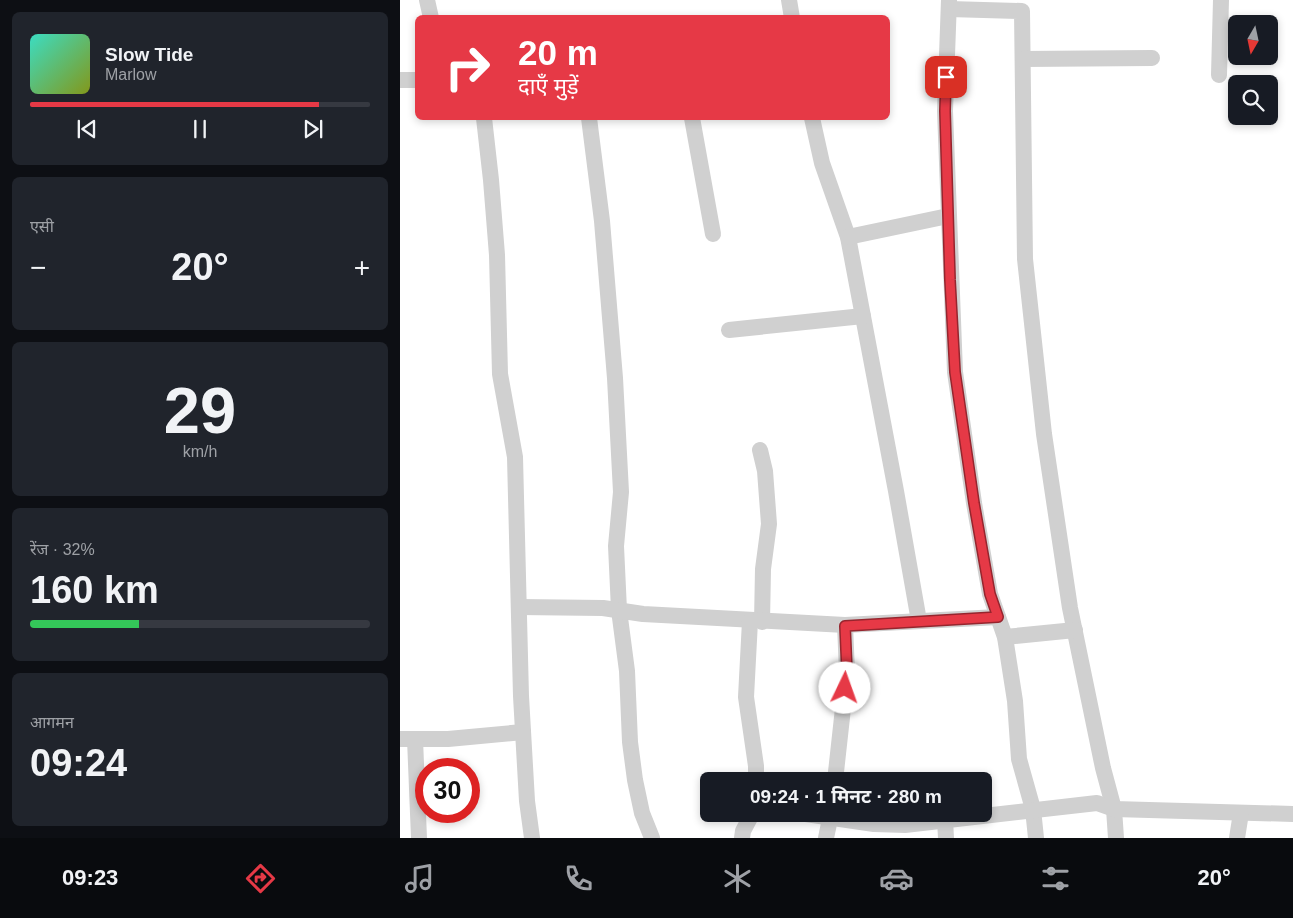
<!DOCTYPE html>
<html lang="hi">
<meta charset="utf-8">
<style>
body{margin:0;font-family:Helvetica,"Noto Sans Devanagari",sans-serif;background:#20242c;color:#f1f3f6;height:100vh;display:flex;flex-direction:column;font-size:19px;white-space:nowrap}
*{box-sizing:border-box;margin:0}
p{font-size:16px;color:#9ea1a6}
.icon{flex:none;width:28px;height:28px;fill:none;stroke:currentColor;stroke-width:2;stroke-linecap:round;stroke-linejoin:round}
.map{position:relative;flex:1;overflow:hidden}
.side{display:flex;flex-direction:column;gap:12px;padding:12px;background:#0d0f14;width:400px}
.side>*{flex:none}
.hud{position:absolute;left:15px;top:15px;width:475px;height:105px;border-radius:8px;box-shadow:0 2px 8px #0003;background:#e63946;color:#fff;overflow:hidden}
.needle{width:32px;rotate:189deg}
.buttons{position:absolute;left:828px;top:15px;display:grid;gap:10px}
.buttons a{display:grid;place-items:center;width:50px;height:50px;border-radius:8px;background:#171b24;box-shadow:0 2px 8px #0003;font-size:25px}
.speed{position:absolute;left:15px;top:758px;display:flex;gap:10px;font-size:25px;font-weight:700;text-align:center}
.speed>*{display:grid;place-content:center;width:65px;height:65px;border-radius:50%;background:#171b24;box-shadow:0 2px 8px #0003;line-height:1}
.speed .limit{border:8px solid #d22;background:#fff;color:#111}
.pin{position:absolute;display:grid;place-items:center;width:42px;height:42px;color:#fff;margin:-21px;border-radius:10px;box-shadow:0 2px 8px #0006}
.me{position:absolute;width:55px;margin:-28px;rotate:3deg;stroke-linejoin:round;filter:drop-shadow(0 0 4px #0008)}
.turn{display:flex;align-items:center;gap:18px;height:105px;padding:0 20px;font-size:22px}
.turn .icon{width:65px;height:65px;stroke-width:2.5}
.turn b{display:block;font-size:35px;line-height:42px}
.big{font-size:38px;font-weight:700;line-height:1.1}
.side .tile{flex:1;display:flex;flex-direction:column;justify-content:center;gap:8px;min-width:0;padding:0 18px;border-radius:8px;background:#20242c}
.side .dial{align-items:center;gap:0}
.dial b{font-size:65px;line-height:1}
.song{display:flex;align-items:center;gap:15px}
.cover{width:60px;height:60px;border-radius:8px;background:linear-gradient(135deg,hsl(170 70% 55%),hsl(70 70% 35%))}
.played{height:5px;border-radius:2px;background:linear-gradient(90deg,#e63946 85%,#363941 85%)}
.keys{display:flex;justify-content:space-around;direction:ltr}
.heat{display:flex;justify-content:space-between;align-items:center;font-size:28px;direction:ltr}
.charge{height:8px;border-radius:4px;background:linear-gradient(90deg,#34c759 32%,#363941 0)}
.trip{position:absolute;left:300px;top:772px;width:292px;height:50px;border-radius:8px;background:#171b24;box-shadow:0 2px 8px #0003;font-weight:700;line-height:50px;text-align:center}
.tabs{display:flex;height:80px;justify-content:space-around;align-items:center;background:#090b0e;color:#9ea1a6}
.tabs .icon{width:35px;height:35px}
.tabs .on{color:#e63946}
.tabs b{font-size:22px;color:#f1f3f6}
main{display:flex;flex:1;min-height:0}
.map>svg:first-child{display:block}
.lines{fill:none;stroke-linecap:round;stroke-linejoin:round}
.minor{stroke:#d0d0d0;stroke-width:16}
.route-casing{stroke:#96252e;stroke-width:12}
.route{stroke:#e63946;stroke-width:9}
</style>
<main>
<section class="side">
<div class="tile">
<div class="song"><i class="cover"></i><div><b>Slow Tide</b><p>Marlow</p></div></div>
<div class="played"></div>
<div class="keys"><svg class="icon" aria-label="previous" viewBox="0 0 24 24"><path d="M18 5L8 12l10 7zM5 5v14"/></svg><svg class="icon" aria-label="pause" viewBox="0 0 24 24"><path d="M8 5v14M16 5v14"/></svg><svg class="icon" aria-label="next" viewBox="0 0 24 24"><path d="M6 5l10 7-10 7zM19 5v14"/></svg></div>
</div>
<div class="tile"><p>एसी</p>
<div class="heat"><a>−</a><b class="big">20°</b><a>+</a></div>
</div>
<div class="tile dial"><b>29</b><p>km/h</p></div>
<div class="tile"><p>रेंज · 32%</p><b class="big">160 km</b><div class="charge"></div></div>
<div class="tile"><p>आगमन</p><b class="big">09:24</b></div>
</section>
<div class="map">
<svg width="893" height="838" viewBox="0 0 893 838">
<rect width="100%" height="100%" fill="#fff"/>
<g class="lines">
<g class="minor">
<polyline points="27,0 31,18"/>
<polyline points="389,0 392,18"/>
<polyline points="549,0 545,111 555,372 574,503 590,594 605,637 615,701 619,759 633,809 636,838"/>
<polyline points="549,9 622,11 625,259 644,434 670,608 703,768 714,809 716,838"/>
<polyline points="623,59 752,58"/>
<polyline points="819,75 821,0"/>
<polyline points="0,80 18,80"/>
<polyline points="84,118 91,180 97,255 100,374 115,457 121,696 127,801 132,838"/>
<polyline points="189,118 202,221 215,378 221,492 216,546 219,610 227,671 230,742 235,780 242,813 252,838"/>
<polyline points="292,118 313,234"/>
<polyline points="412,118 422,163 448,237 496,491 519,621"/>
<polyline points="448,237 548,216"/>
<polyline points="329,330 463,316"/>
<polyline points="360,450 365,471 369,524 363,569 362,622"/>
<polyline points="119,607 203,608 243,614 445,625 598,617"/>
<polyline points="350,621 346,697 356,766 356,781"/>
<polyline points="605,637 675,630"/>
<polyline points="0,739 48,739 123,732"/>
<polyline points="15,739 19,838"/>
<polyline points="435,781 447,672 445,625"/>
<polyline points="406,814 474,824 505,825 697,803 714,809 893,814"/>
<polyline points="545,820 546,838"/>
<polyline points="342,838 343,831 352,814"/>
<polyline points="426,838 431,814"/>
<polyline points="837,838 841,813"/>
</g>
</g>
<g class="lines">
<defs>
<polyline id="route" points="445,688 447,672 445,626 598,617 590,594 574,503 555,372 550,280 545,111 546,77"/>
</defs>
<use href="#route" class="route-casing"/>
<use href="#route" class="route"/>
</g>
</svg>
<div class="buttons">
<a><svg class="needle" viewBox="-14 -14 28 28"><path d="M0-13l5 13h-10z" fill="#e53935"/><path d="M0 13l5-13h-10z" fill="#9ea1a6"/></svg></a>
<a><svg class="icon" aria-label="search" viewBox="0 0 24 24"><circle cx="10" cy="10" r="6"/><path d="M15 15l6 6"/></svg></a>
</div>
<div class="speed"><div class="limit">30</div></div>
<div class="pin" style="left:546px;top:77px;background:#d93025"><svg class="icon" aria-label="arrive" viewBox="0 0 24 24"><path d="M6 21V4h12l-3 4 3 4H6"/></svg></div>
<svg class="me" style="left:445px;top:688px" viewBox="-20 -20 40 40"><circle r="19" fill="#fff"/><path d="M0-13L10 11 0 6-10 11z" fill="#e63946"/></svg>
<div class="trip">09:24 · 1 मिनट · 280 m</div>
<div class="hud">
<div class="turn"><svg class="icon" aria-label="right" viewBox="0 0 24 24"><path d="M7 20v-9h11M14 6l5 5-5 5"/></svg><div><b>20 m</b>दाएँ मुड़ें</div></div>
</div>
</div>
</main>
<nav class="tabs">
<b>09:23</b>
<svg class="icon on" aria-label="directions" viewBox="0 0 24 24"><path d="M12 3l9 9-9 9-9-9zM9 14v-3h6M13 9l2 2-2 2"/></svg>
<svg class="icon" aria-label="music" viewBox="0 0 24 24"><path d="M9 18V5l10-2v13"/><circle cx="6" cy="18" r="3"/><circle cx="16" cy="16" r="3"/></svg>
<svg class="icon" aria-label="phone" viewBox="0 0 24 24"><path d="M5 4h4l2 5-3 2q2 4 5 5l2-3 5 2v4C11 20 4 13 5 4z"/></svg>
<svg class="icon" aria-label="climate" viewBox="0 0 24 24"><path d="M12 3v18M4 7l16 10M4 17L20 7"/></svg>
<svg class="icon" aria-label="car" viewBox="0 0 24 24"><path d="M5 17H2v-5l4-1 3-4h7l3 4 3 1v5h-3M9 17h6M6 11h13"/><circle cx="7" cy="17" r="2"/><circle cx="17" cy="17" r="2"/></svg>
<svg class="icon" aria-label="filters" viewBox="0 0 24 24"><path d="M4 7h16M4 17h16"/><circle cx="9" cy="7" r="2"/><circle cx="15" cy="17" r="2"/></svg>
<b>20°</b>
</nav>
